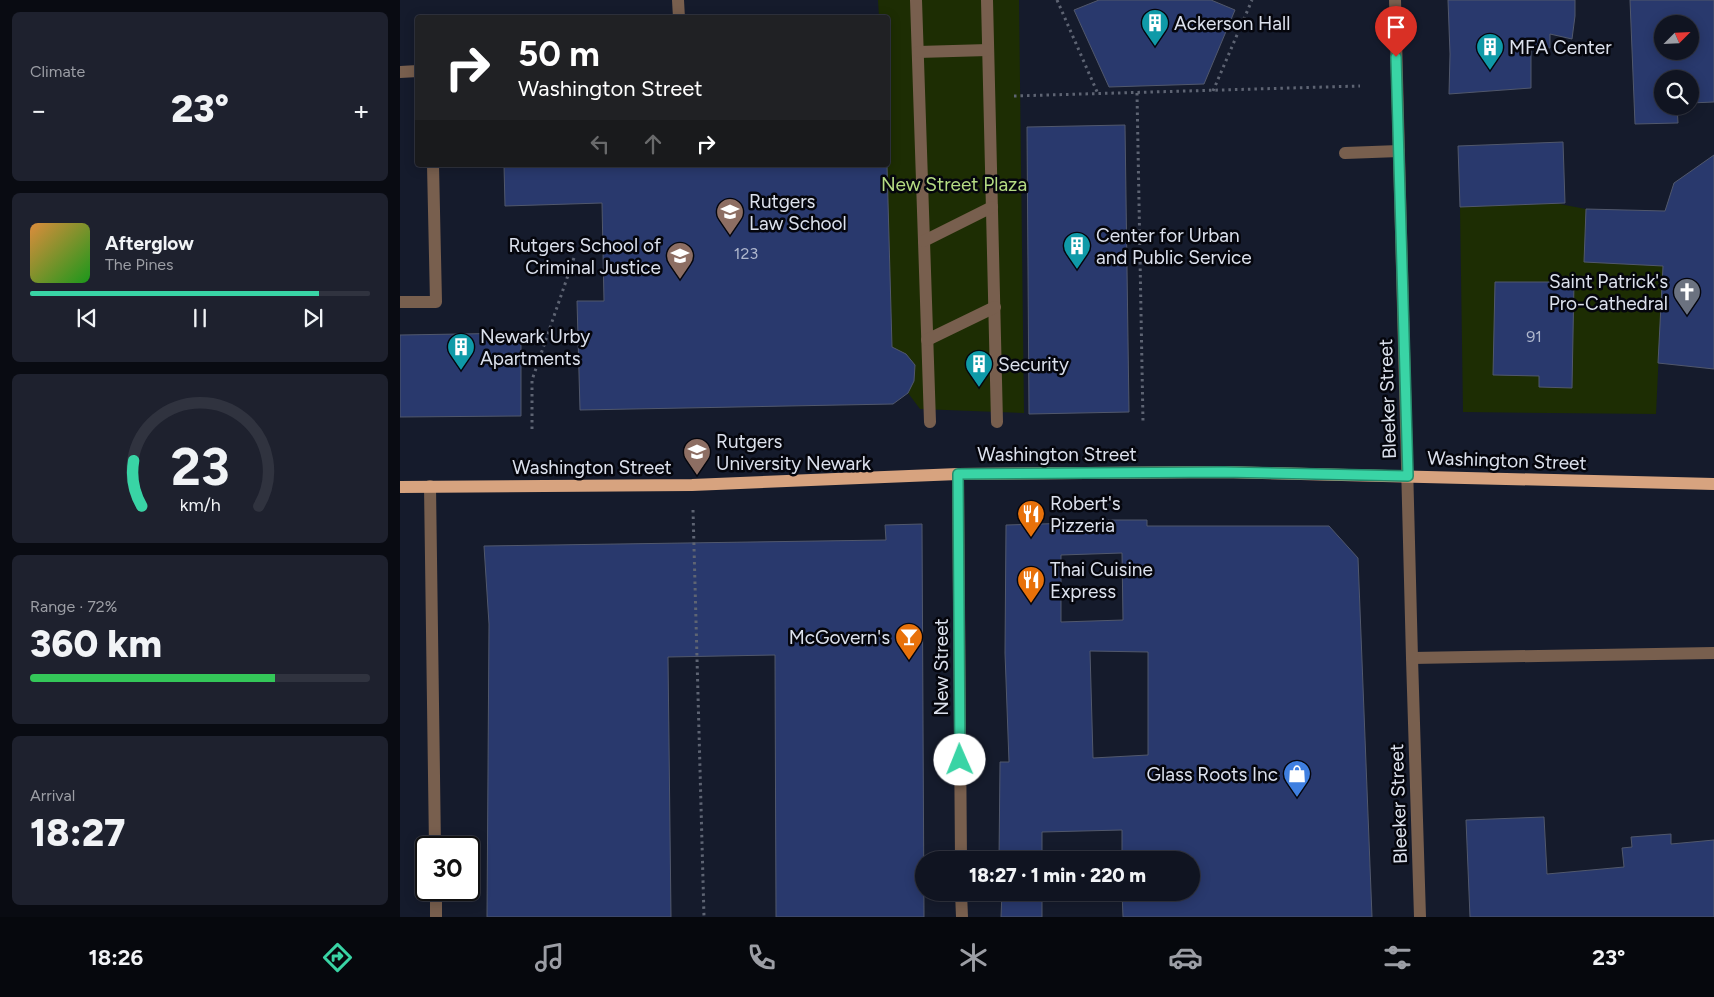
<!DOCTYPE html>
<meta charset="utf-8">
<style>
body{margin:0;font-family:Figtree,sans-serif;background:#1e212e;color:#f1f3f6;height:100vh;display:flex;flex-direction:column;font-size:19px;white-space:nowrap}
*{box-sizing:border-box;margin:0}
p{font-size:16px;color:#9c9ea5}
.icon{flex:none;width:28px;height:28px;fill:none;stroke:currentColor;stroke-width:2;stroke-linecap:round;stroke-linejoin:round}
.map{position:relative;flex:1;overflow:hidden}
.sheet{display:flex;flex-direction:column;gap:12px;padding:12px;background:#090b12;width:400px}
.sheet>*{flex:none}
.hud{position:absolute;left:15px;top:15px;width:475px;height:152px;border-radius:5px;box-shadow:0 2px 12px #0003,0 0 0 1px #30333f;background:#202124;color:#fff;overflow:hidden}
.needle{width:32px;rotate:66deg}
.buttons{position:absolute;left:1254px;top:15px;display:grid;gap:10px}
.buttons a{display:grid;place-items:center;width:45px;height:45px;border-radius:50%;background:#101421;box-shadow:0 2px 12px #0003,0 0 0 1px #30333f;font-size:25px}
.speed{position:absolute;left:15px;top:836px;display:flex;gap:10px;font-size:25px;font-weight:700;text-align:center}
.speed>*{display:grid;place-content:center;width:65px;height:65px;border-radius:50%;background:#101421;box-shadow:0 2px 12px #0003,0 0 0 1px #30333f;line-height:1}
.speed .limit{border:2px solid #111;border-radius:8px;background:#fff;color:#111}
.pin{position:absolute;display:grid;place-items:center;width:42px;height:42px;color:#fff;margin:-51px -21px;border-radius:50% 50% 50% 0;rotate:-45deg;box-shadow:0 0 5px #0007}
.pin .icon{rotate:45deg}
.me{position:absolute;width:55px;margin:-28px;rotate:359deg;stroke-linejoin:round;filter:drop-shadow(0 0 4px #0008)}
.turn{display:flex;align-items:center;gap:18px;height:105px;padding:0 20px;font-size:22px}
.turn .icon{width:65px;height:65px;stroke-width:2.5}
.turn b{display:block;font-size:35px;line-height:42px}
.lanes{display:flex;align-items:center;height:48px;padding:0 20px;background:#0003;justify-content:center;gap:25px;direction:ltr}
.lanes .off{opacity:.35}
.big{font-size:38px;font-weight:800;line-height:1.1}
.sheet .card{flex:1;display:flex;flex-direction:column;justify-content:center;gap:8px;min-width:0;padding:0 18px;border-radius:8px;background:#1e212e}
.sheet .dial{align-items:center;gap:0}
.dial svg{height:130px;overflow:visible;fill:none;stroke:#30333f;stroke-width:7;stroke-linecap:round;text-anchor:middle}
.dial text{fill:#f1f3f6;stroke:none}
.song{display:flex;align-items:center;gap:15px}
.cover{width:60px;height:60px;border-radius:8px;background:linear-gradient(135deg,hsl(30 70% 55%),hsl(120 70% 35%))}
.played{height:5px;border-radius:2px;background:linear-gradient(90deg,#39d4a5 85%,#30333f 85%)}
.keys{display:flex;justify-content:space-around;direction:ltr}
.heat{display:flex;justify-content:space-between;align-items:center;font-size:28px;direction:ltr}
.charge{height:8px;border-radius:4px;background:linear-gradient(90deg,#34c759 72%,#30333f 0)}
.trip{position:absolute;left:515px;top:851px;width:285px;height:50px;border-radius:25px;background:#101421;box-shadow:0 2px 12px #0003,0 0 0 1px #30333f;font-weight:800;line-height:50px;text-align:center}
.menu{display:flex;height:80px;justify-content:space-around;align-items:center;background:#06080d;color:#9c9ea5}
.menu .icon{width:35px;height:35px}
.menu .selected{color:#39d4a5}
.menu b{font-size:22px;color:#f1f3f6}
main{display:flex;flex:1;min-height:0}
.map>svg:first-child{display:block}
.green{fill:#1d2d03}
.building{fill:#29396d;stroke:#51586c;fill-rule:evenodd}
.lines{fill:none;stroke-linecap:round;stroke-linejoin:round}
.path{stroke:#5e6473;stroke-width:3;stroke-dasharray:2.5 4;stroke-linecap:butt}
.lane{stroke:#785f4e;stroke-width:12}
.street{stroke:#785f4e;stroke-width:12}
.primary{stroke:#d7a37f;stroke-width:12}
.route-casing{stroke:#258a6b;stroke-width:12}
.route{stroke:#39d4a5;stroke-width:9}
.labels{text-anchor:middle;stroke-width:5;stroke-linejoin:round;paint-order:stroke}
.number-label{font-size:16px;fill:#afb7cd}
.poi-label{font-size:19px;fill:#dce1ed;stroke:#05060d;text-anchor:start}
.park-label{font-size:19px;fill:#b4db83;stroke:#05060d}
.street-label{font-size:19px;fill:#dce1ed;stroke:#05060d}
</style>
<main>
<section class="sheet">
<div class="card"><p>Climate</p>
<div class="heat"><a>−</a><b class="big">23°</b><a>+</a></div>
</div>
<div class="card">
<div class="song"><i class="cover"></i><div><b>Afterglow</b><p>The Pines</p></div></div>
<div class="played"></div>
<div class="keys"><svg class="icon" aria-label="previous" viewBox="0 0 24 24"><path d="M18 5L8 12l10 7zM5 5v14"/></svg><svg class="icon" aria-label="pause" viewBox="0 0 24 24"><path d="M8 5v14M16 5v14"/></svg><svg class="icon" aria-label="next" viewBox="0 0 24 24"><path d="M6 5l10 7-10 7zM19 5v14"/></svg></div>
</div>
<div class="card dial"><svg viewBox="0 0 100 80">
<path d="M14 69A42 42 0 1 1 86 69"/>
<path d="M14 69A42 42 0 0 1 9 41" stroke="#39d4a5"/>
<text x="50" y="56" font-size="32" font-weight="700">23</text>
<text x="50" y="72" font-size="11">km/h</text>
</svg></div>
<div class="card"><p>Range · 72%</p><b class="big">360 km</b><div class="charge"></div></div>
<div class="card"><p>Arrival</p><b class="big">18:27</b></div>
</section>
<div class="map">
<svg width="1314" height="917" viewBox="0 0 1314 917">
<rect width="100%" height="100%" fill="#151b2c"/>
<g class="green">
<path d="M 478,0 L 619,0 L 624,413 L 520,409 L 508,393 C 521,368 516,358 492,347 L 487,165 L 488,18 L 479,17 Z"/>
<polygon points="1154,203 1186,209 1185,262 1263,266 1256,414 1063,412 1060,207"/>
</g>
<g class="building">
<polygon points="699,0 811,0 835,10 804,84 709,87 674,10"/>
<polygon points="1048,0 1175,0 1175,16 1172,39 1150,34 1150,48 1131,49 1131,88 1049,94 1050,54"/>
<path d="M 1230,0 L 1314,0 L 1314,102 L 1290,103 L 1290,79 L 1262,79 L 1262,106 L 1277,106 L 1278,123 L 1235,124 ZM 1262,24 L 1290,24 L 1290,51 L 1262,51 Z"/>
<polygon points="725,125 729,412 629,414 627,127"/>
<polygon points="1163,142 1165,203 1060,207 1058,146"/>
<polygon points="1314,155 1314,369 1258,363 1263,266 1184,262 1186,209 1265,211 1274,183"/>
<polygon points="104,165 487,165 492,347 506,354 515,365 514,381 508,393 493,404 180,410 177,301 204,301 202,203 105,206"/>
<polygon points="1095,282 1174,282 1172,388 1139,387 1139,376 1093,375"/>
<polygon points="121,333 121,416 0,417 0,335"/>
<path d="M 708,520 L 747,520 L 747,526 L 929,526 L 958,558 L 972,917 L 723,917 L 722,892 L 791,892 L 791,860 L 722,860 L 722,830 L 642,832 L 642,860 L 599,860 L 600,762 L 609,762 L 605,653 L 606,525 L 708,522 ZM 722,553 L 723,620 L 661,622 L 661,555 ZM 690,651 L 748,652 L 748,755 L 693,758 Z"/>
<polygon points="522,524 524,917 376,917 375,655 268,657 271,917 87,917 89,624 84,546 486,540 485,525"/>
<polygon points="1144,817 1147,874 1224,867 1222,848 1232,847 1231,837 1271,834 1271,844 1314,840 1314,917 1070,917 1066,820"/>
<polygon points="602,892 642,892 642,917 601,917"/>
</g>
<g class="lines">
<g class="path">
<polyline points="657,0 698,94"/>
<polyline points="813,91 852,0"/>
<polyline points="737,93 743,422"/>
<polyline points="614,96 960,86"/>
<polyline points="132,429 132,380 175,255"/>
<polyline points="293,510 304,917"/>
</g>
<g class="lane">
<polyline points="278,0 279,18"/>
<polyline points="0,72 18,71"/>
<polyline points="945,153 999,151"/>
<polyline points="0,302 36,302 33,165"/>
<polyline points="1012,658 1314,653"/>
</g>
<g class="street">
<polyline points="516,0 530,422"/>
<polyline points="587,0 597,422"/>
<polyline points="995,0 1012,658 1020,917"/>
<polyline points="518,52 588,50"/>
<polyline points="524,241 592,207"/>
<polyline points="527,340 595,307"/>
<polyline points="558,474 561,860"/>
<polyline points="30,486 35,848"/>
<polyline points="36,890 36,917"/>
<polyline points="561,892 562,917"/>
</g>
<polyline class="primary" points="0,487 292,485 558,474 824,472 1314,484"/>
</g>
<g class="lines">
<defs>
<polyline id="route" points="560,760 558,474 824,472 1008,476 996,57"/>
</defs>
<use href="#route" class="route-casing"/>
<use href="#route" class="route"/>
</g>
<defs>
<symbol id="building-pin" viewBox="-11 -11 22 30"><path d="M0 17L-7.5 6A9.5 9.5 0 1 1 7.5 6Z" fill="#0f9aa8" stroke="#05060d"/><path d="M-4-6H4V6H1V3H-1V6H-4ZM-2.5-4.3h1.7v1.8h-1.7ZM.8-4.3h1.7v1.8H.8ZM-2.5-1h1.7V.8h-1.7ZM.8-1h1.7V.8H.8Z" fill="#fff"/></symbol>
<symbol id="university-pin" viewBox="-11 -11 22 30"><path d="M0 17L-7.5 6A9.5 9.5 0 1 1 7.5 6Z" fill="#8d6e63" stroke="#05060d"/><path d="M0-5L7-2L0 1L-7-2ZM-4 1L0 2.5L4 1V4Q0 6-4 4Z" fill="#fff"/></symbol>
<symbol id="church-pin" viewBox="-11 -11 22 30"><path d="M0 17L-7.5 6A9.5 9.5 0 1 1 7.5 6Z" fill="#6b7280" stroke="#05060d"/><path d="M-1.2-6h2.4v3.5h3.3v2.4h-3.3V6h-2.4V-.1h-3.3v-2.4h3.3Z" fill="#fff"/></symbol>
<symbol id="restaurant-pin" viewBox="-11 -11 22 30"><path d="M0 17L-7.5 6A9.5 9.5 0 1 1 7.5 6Z" fill="#e8710a" stroke="#05060d"/><path d="M-5-6h1v4h1v-4h1v4h1v-4h1v5L-1.5 .5V6h-2V.5L-5-1ZM5-6V6H3V1.5H1.5Q1.5-4 5-6Z" fill="#fff"/></symbol>
<symbol id="bar-pin" viewBox="-11 -11 22 30"><path d="M0 17L-7.5 6A9.5 9.5 0 1 1 7.5 6Z" fill="#e8710a" stroke="#05060d"/><path d="M-6-5H6L.8 .8V4.5H3.5V6h-7V4.5H-.8V.8Z" fill="#fff"/></symbol>
<symbol id="shop-pin" viewBox="-11 -11 22 30"><path d="M0 17L-7.5 6A9.5 9.5 0 1 1 7.5 6Z" fill="#3f7fe0" stroke="#05060d"/><path d="M-5-2.5h2.3a2.7 3.5 0 0 1 5.4 0H5L5.5 6h-11ZM-1.5-2.5h3a1.5 2.3 0 0 0-3 0Z" fill="#fff"/></symbol>
</defs>
<g fill-rule="evenodd">
<use href="#building-pin" x="739" y="7" width="32" height="43"/>
<use href="#building-pin" x="1074" y="31" width="32" height="43"/>
<use href="#university-pin" x="314" y="196" width="32" height="43"/>
<use href="#building-pin" x="661" y="230" width="32" height="43"/>
<use href="#university-pin" x="264" y="240" width="32" height="43"/>
<use href="#church-pin" x="1271" y="276" width="32" height="43"/>
<use href="#building-pin" x="45" y="331" width="32" height="43"/>
<use href="#building-pin" x="563" y="348" width="32" height="43"/>
<use href="#university-pin" x="281" y="436" width="32" height="43"/>
<use href="#restaurant-pin" x="615" y="498" width="32" height="43"/>
<use href="#restaurant-pin" x="615" y="564" width="32" height="43"/>
<use href="#bar-pin" x="493" y="621" width="32" height="43"/>
<use href="#shop-pin" x="881" y="758" width="32" height="43"/>
</g>
<g class="labels">
<g class="number-label">
<text x="346" y="259">123</text>
<text x="1134" y="342">91</text>
</g>
<g class="poi-label">
<text x="774" y="30">Ackerson Hall</text>
<text x="1109" y="54">MFA Center</text>
<text x="349" y="208">Rutgers<tspan x="349" dy="22">Law School</tspan></text>
<text x="696" y="242">Center for Urban<tspan x="696" dy="22">and Public Service</tspan></text>
<text x="261" y="252" text-anchor="end">Rutgers School of<tspan x="261" dy="22">Criminal Justice</tspan></text>
<text x="1268" y="288" text-anchor="end">Saint Patrick's<tspan x="1268" dy="22">Pro-Cathedral</tspan></text>
<text x="80" y="343">Newark Urby<tspan x="80" dy="22">Apartments</tspan></text>
<text x="598" y="371">Security</text>
<text x="316" y="448">Rutgers<tspan x="316" dy="22">University Newark</tspan></text>
<text x="650" y="510">Robert's<tspan x="650" dy="22">Pizzeria</tspan></text>
<text x="650" y="576">Thai Cuisine<tspan x="650" dy="22">Express</tspan></text>
<text x="490" y="644" text-anchor="end">McGovern's</text>
<text x="878" y="781" text-anchor="end">Glass Roots Inc</text>
</g>
<g class="park-label">
<text x="554" y="191">New Street Plaza</text>
</g>
<g class="street-label">
<text transform="translate(987 399) rotate(-92)" y="7">Bleeker Street</text>
<text x="657" y="461">Washington Street</text>
<text transform="translate(1107 460) rotate(2)" y="7">Washington Street</text>
<text x="192" y="474">Washington Street</text>
<text transform="translate(541 667) rotate(-90)" y="7">New Street</text>
<text transform="translate(998 804) rotate(-92)" y="7">Bleeker Street</text>
</g>
</g>
</svg>
<div class="buttons">
<a><svg class="needle" viewBox="-14 -14 28 28"><path d="M0-13l5 13h-10z" fill="#e53935"/><path d="M0 13l5-13h-10z" fill="#9c9ea5"/></svg></a>
<a><svg class="icon" aria-label="search" viewBox="0 0 24 24"><circle cx="10" cy="10" r="6"/><path d="M15 15l6 6"/></svg></a>
</div>
<div class="speed"><div class="limit">30</div></div>
<div class="pin" style="left:996px;top:57px;background:#d93025"><svg class="icon" aria-label="arrive" viewBox="0 0 24 24"><path d="M6 21V4h12l-3 4 3 4H6"/></svg></div>
<svg class="me" style="left:560px;top:760px" viewBox="-20 -20 40 40"><circle r="19" fill="#fff"/><path d="M0-13L10 11 0 6-10 11z" fill="#39d4a5"/></svg>
<div class="trip">18:27 · 1 min · 220 m</div>
<div class="hud">
<div class="turn"><svg class="icon" aria-label="right" viewBox="0 0 24 24"><path d="M7 20v-9h11M14 6l5 5-5 5"/></svg><div><b>50 m</b>Washington Street</div></div>
<div class="lanes"><svg class="icon off" aria-label="left" viewBox="0 0 24 24"><path d="M17 20v-9H6M10 6l-5 5 5 5"/></svg><svg class="icon off" aria-label="ahead" viewBox="0 0 24 24"><path d="M12 20V5M6 11l6-6 6 6"/></svg><svg class="icon" aria-label="right" viewBox="0 0 24 24"><path d="M7 20v-9h11M14 6l5 5-5 5"/></svg></div>
</div>
</div>
</main>
<nav class="menu">
<b>18:26</b>
<svg class="icon selected" aria-label="directions" viewBox="0 0 24 24"><path d="M12 3l9 9-9 9-9-9zM9 14v-3h6M13 9l2 2-2 2"/></svg>
<svg class="icon" aria-label="music" viewBox="0 0 24 24"><path d="M9 18V5l10-2v13"/><circle cx="6" cy="18" r="3"/><circle cx="16" cy="16" r="3"/></svg>
<svg class="icon" aria-label="phone" viewBox="0 0 24 24"><path d="M5 4h4l2 5-3 2q2 4 5 5l2-3 5 2v4C11 20 4 13 5 4z"/></svg>
<svg class="icon" aria-label="climate" viewBox="0 0 24 24"><path d="M12 3v18M4 7l16 10M4 17L20 7"/></svg>
<svg class="icon" aria-label="car" viewBox="0 0 24 24"><path d="M5 17H2v-5l4-1 3-4h7l3 4 3 1v5h-3M9 17h6M6 11h13"/><circle cx="7" cy="17" r="2"/><circle cx="17" cy="17" r="2"/></svg>
<svg class="icon" aria-label="filters" viewBox="0 0 24 24"><path d="M4 7h16M4 17h16"/><circle cx="9" cy="7" r="2"/><circle cx="15" cy="17" r="2"/></svg>
<b>23°</b>
</nav>
